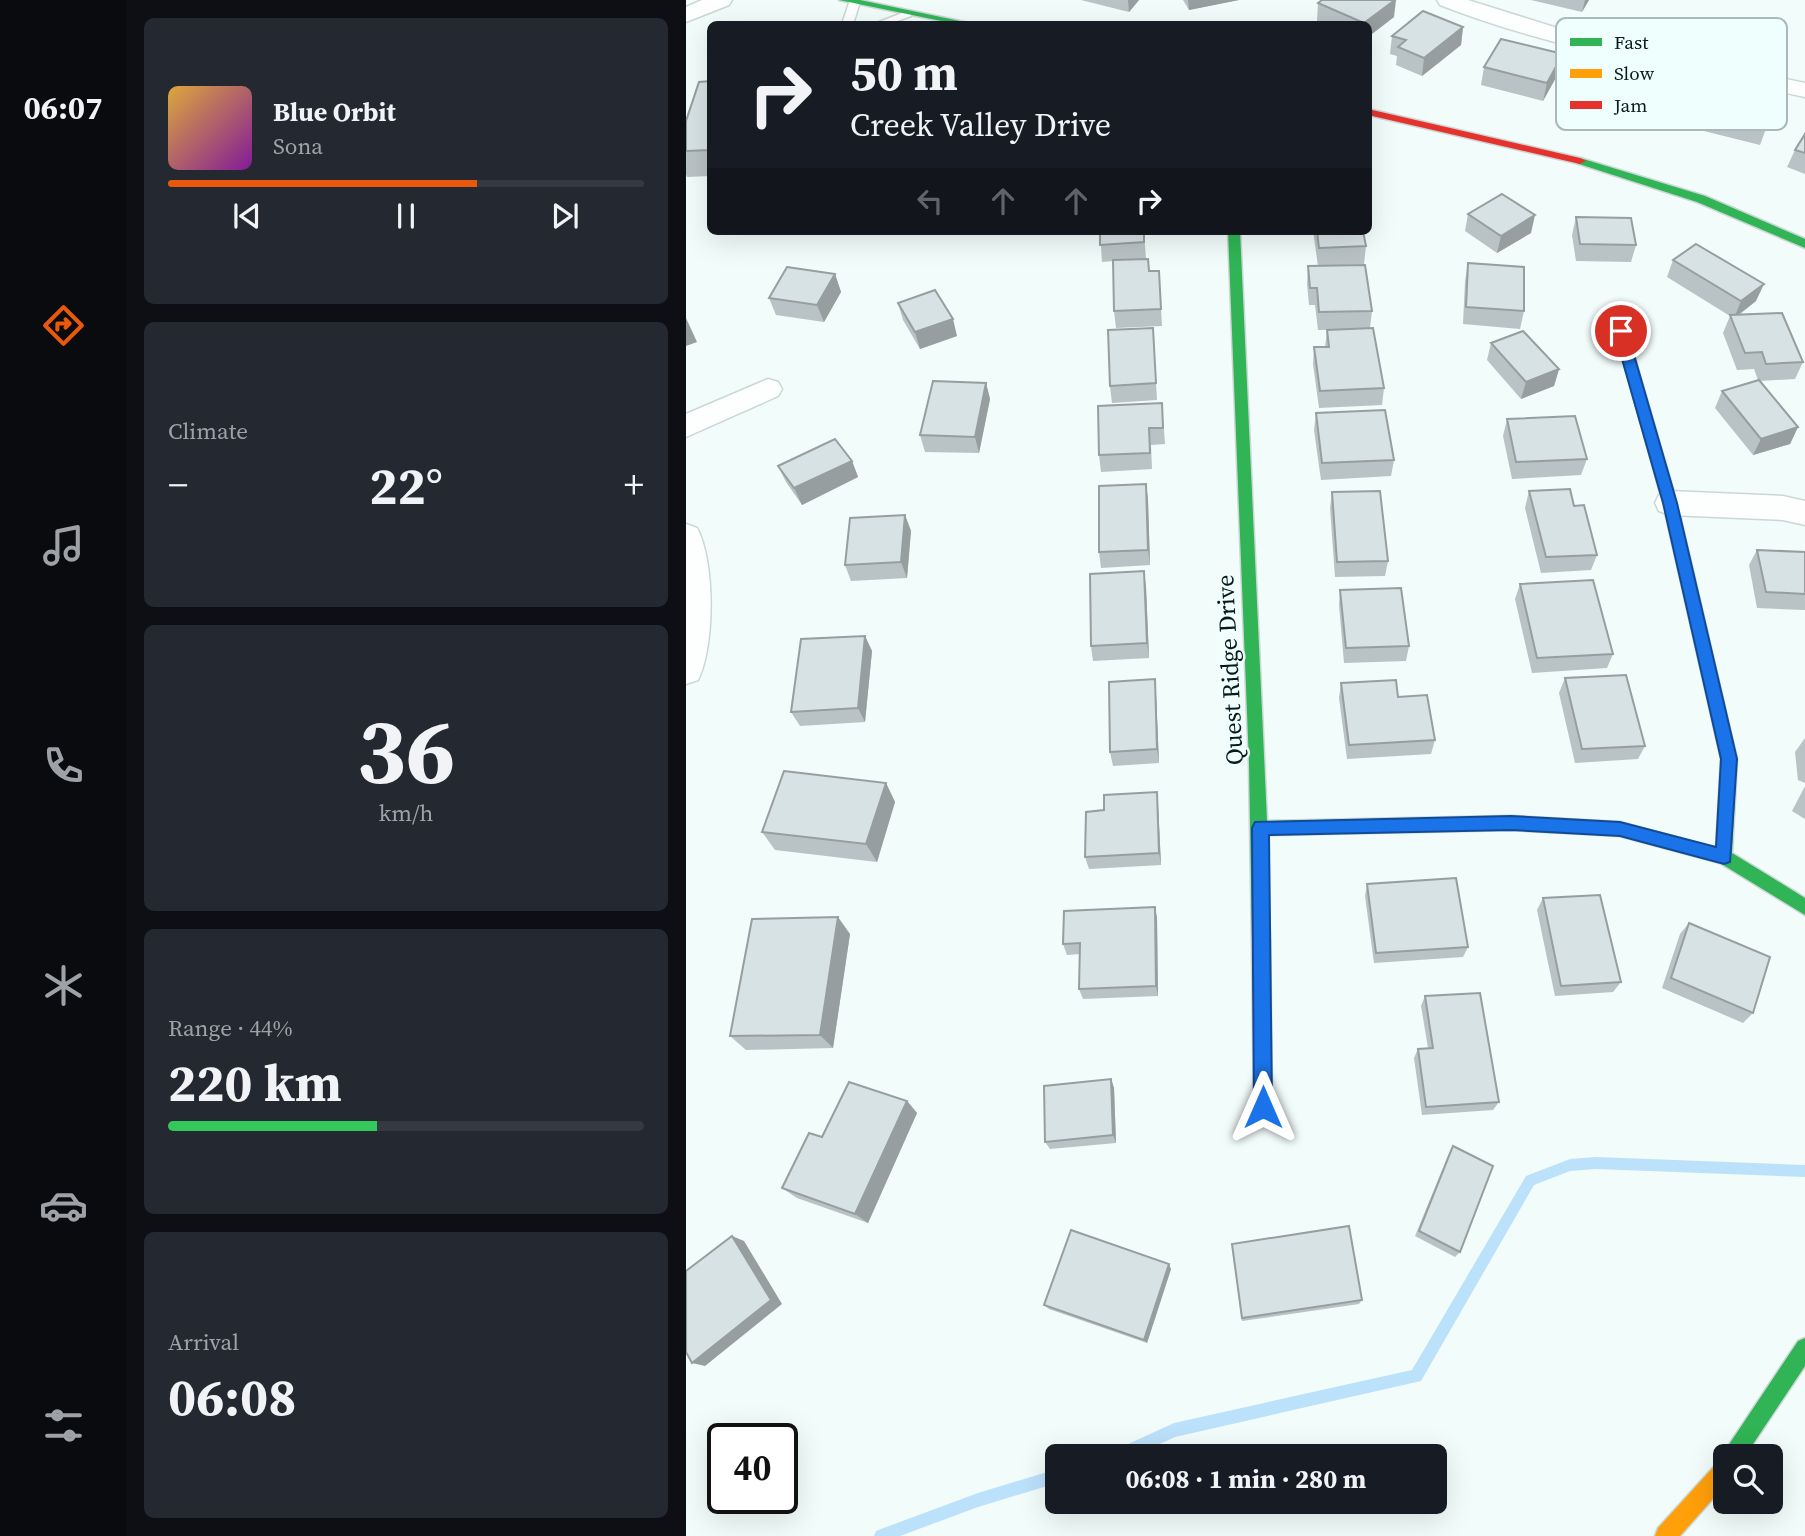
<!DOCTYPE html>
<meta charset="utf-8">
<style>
body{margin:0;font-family:"Source Serif 4",serif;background:#242831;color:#f1f3f6;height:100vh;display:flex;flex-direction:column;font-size:26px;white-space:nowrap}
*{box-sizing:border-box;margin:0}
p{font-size:23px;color:#9ea1a6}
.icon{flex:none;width:38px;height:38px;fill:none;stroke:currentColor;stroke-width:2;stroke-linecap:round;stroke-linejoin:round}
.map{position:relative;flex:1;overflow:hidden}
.side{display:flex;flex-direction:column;gap:18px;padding:18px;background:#0d0f14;width:560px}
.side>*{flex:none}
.hud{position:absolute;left:21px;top:21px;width:665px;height:214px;border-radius:10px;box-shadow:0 7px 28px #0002;background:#171b24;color:#f1f3f6;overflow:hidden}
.fabs{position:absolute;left:1027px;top:1444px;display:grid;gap:14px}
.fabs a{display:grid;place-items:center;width:70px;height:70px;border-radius:10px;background:#171b24;box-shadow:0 7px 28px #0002;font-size:35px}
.speed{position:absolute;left:21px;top:1423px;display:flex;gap:14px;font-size:35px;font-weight:700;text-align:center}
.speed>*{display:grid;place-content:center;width:91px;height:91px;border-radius:50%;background:#171b24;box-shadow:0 7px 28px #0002;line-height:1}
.speed .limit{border:4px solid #111;border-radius:10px;background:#fff;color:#111}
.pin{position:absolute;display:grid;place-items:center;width:60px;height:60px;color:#fff;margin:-30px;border:4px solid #fff;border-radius:50%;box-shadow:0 2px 7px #0007}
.me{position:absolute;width:77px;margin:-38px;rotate:0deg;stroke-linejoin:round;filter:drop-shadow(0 0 5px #0008)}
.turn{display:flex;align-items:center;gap:24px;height:147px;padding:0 28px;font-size:32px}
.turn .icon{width:91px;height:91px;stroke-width:2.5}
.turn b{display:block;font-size:49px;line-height:60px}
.lanes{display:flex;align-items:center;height:66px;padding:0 28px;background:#0003;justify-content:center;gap:35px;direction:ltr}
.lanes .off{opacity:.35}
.big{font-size:52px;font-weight:700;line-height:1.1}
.side .card{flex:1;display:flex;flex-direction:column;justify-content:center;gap:10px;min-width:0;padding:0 24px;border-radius:10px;background:#242831}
.side .dial{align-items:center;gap:0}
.dial b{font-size:91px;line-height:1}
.song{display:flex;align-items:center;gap:21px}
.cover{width:84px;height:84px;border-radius:10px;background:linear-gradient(135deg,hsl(40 70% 55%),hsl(290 70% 35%))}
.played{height:7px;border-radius:4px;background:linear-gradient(90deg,#ea580c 65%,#363941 65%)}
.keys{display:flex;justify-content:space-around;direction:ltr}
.heat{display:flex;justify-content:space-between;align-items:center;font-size:38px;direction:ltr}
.charge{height:10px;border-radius:5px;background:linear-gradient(90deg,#34c759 44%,#363941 0)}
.trip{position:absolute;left:359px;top:1444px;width:402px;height:70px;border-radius:10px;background:#171b24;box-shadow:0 7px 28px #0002;font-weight:700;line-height:70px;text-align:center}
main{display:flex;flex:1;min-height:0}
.dock{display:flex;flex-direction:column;width:126px;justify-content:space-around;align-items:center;background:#090b0e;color:#9ea1a6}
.dock .icon{width:49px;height:49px}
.dock .current{color:#ea580c}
.dock b{font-size:32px;color:#f1f3f6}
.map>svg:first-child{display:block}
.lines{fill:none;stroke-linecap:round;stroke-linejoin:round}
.stream{fill:#bce1fa;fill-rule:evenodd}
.lane-casing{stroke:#cbd7d6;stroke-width:3}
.street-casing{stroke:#cbd7d6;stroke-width:3}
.fast-casing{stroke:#cbd7d6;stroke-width:3}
.slow-casing{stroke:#cbd7d6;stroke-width:3}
.jam-casing{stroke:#cbd7d6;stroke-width:3}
.lane{fill:#fdfffe;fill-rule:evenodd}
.street{fill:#fdfffe;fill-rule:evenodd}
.fast{fill:#30b455;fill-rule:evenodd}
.slow{fill:#ff9f0a;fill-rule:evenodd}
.jam{fill:#e5322d;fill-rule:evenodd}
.wall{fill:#b9c2c4}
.shaded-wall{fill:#969ea0}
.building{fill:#d7e2e4;stroke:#969ea0;stroke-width:2}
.route{fill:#1a73e8;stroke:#114b97;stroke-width:2}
.labels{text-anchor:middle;stroke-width:5;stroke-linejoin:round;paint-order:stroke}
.street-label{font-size:24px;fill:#0a1919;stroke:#effffe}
.key{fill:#effffe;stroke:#aabab9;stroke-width:2}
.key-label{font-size:19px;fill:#0a1919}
</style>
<main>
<nav class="dock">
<b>06:07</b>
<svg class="icon current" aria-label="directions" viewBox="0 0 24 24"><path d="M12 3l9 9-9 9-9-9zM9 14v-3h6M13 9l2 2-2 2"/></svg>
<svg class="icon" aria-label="music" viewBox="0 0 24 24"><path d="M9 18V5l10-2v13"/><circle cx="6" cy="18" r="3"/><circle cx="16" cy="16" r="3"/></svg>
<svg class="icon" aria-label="phone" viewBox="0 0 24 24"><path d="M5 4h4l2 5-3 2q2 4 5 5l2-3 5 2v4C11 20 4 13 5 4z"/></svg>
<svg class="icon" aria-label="climate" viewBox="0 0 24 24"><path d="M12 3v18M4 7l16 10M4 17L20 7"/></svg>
<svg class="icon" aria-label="car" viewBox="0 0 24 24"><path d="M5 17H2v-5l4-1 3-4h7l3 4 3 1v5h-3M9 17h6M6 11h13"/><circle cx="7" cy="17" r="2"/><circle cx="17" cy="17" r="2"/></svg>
<svg class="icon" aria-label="filters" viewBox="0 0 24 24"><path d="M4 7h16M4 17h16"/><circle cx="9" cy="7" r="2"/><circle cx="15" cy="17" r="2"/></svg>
</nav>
<section class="side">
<div class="card">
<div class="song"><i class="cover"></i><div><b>Blue Orbit</b><p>Sona</p></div></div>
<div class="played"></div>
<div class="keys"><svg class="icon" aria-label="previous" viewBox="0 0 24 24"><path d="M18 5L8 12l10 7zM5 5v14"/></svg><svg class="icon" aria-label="pause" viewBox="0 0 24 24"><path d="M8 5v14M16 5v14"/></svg><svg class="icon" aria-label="next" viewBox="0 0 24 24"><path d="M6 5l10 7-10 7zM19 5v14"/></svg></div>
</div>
<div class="card"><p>Climate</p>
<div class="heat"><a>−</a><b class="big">22°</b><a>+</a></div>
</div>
<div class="card dial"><b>36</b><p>km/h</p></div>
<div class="card"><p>Range · 44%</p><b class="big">220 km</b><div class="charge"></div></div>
<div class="card"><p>Arrival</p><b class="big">06:08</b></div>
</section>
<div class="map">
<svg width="1119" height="1536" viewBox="0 0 1119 1536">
<rect width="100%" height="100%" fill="#f2fcfa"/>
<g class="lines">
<g class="stream">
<polygon points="910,1157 1119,1165 1119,1177 910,1169 884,1171 848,1185 735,1381 489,1437 447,1456 425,1456 427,1451 488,1423 726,1370 840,1176 884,1159"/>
<polygon points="371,1469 371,1483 292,1507 214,1536 188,1536 190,1531 195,1529 292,1493"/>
</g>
<defs>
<g id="lane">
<polygon points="164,0 174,2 167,24 156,24"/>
<polygon points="221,11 225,12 225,16 203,24 188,24"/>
</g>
<g id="street">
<polygon points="16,0 46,0 43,5 0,22 0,7"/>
<path d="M 751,0 L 782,0 L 897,36 L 1119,83 L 1119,97 C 996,70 872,51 754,5 Z"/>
<polygon points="82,379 92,382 96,389 92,396 0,437 0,414"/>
<polygon points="984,491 1097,496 1119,501 1119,525 1097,520 984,515 973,511 969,503 973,495"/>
<path d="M 0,524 L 11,528 C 29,561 29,646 12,680 L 0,684 Z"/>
</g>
<g id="fast">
<polygon points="153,0 174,0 288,24 270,24"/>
<polygon points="894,158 1019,196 1119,239 1119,248 1011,202 890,163 890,159"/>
<polygon points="542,231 554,231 581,821 825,816 934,822 1030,848 1035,759 977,503 929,331 935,327 941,331 991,503 1051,759 1046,853 1119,898 1119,915 1034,863 934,836 825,830 581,835 584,941 581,947 575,949 569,947 566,941 563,763"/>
<polygon points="1119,1338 1119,1366 1059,1456 1040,1456 1040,1463 1037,1456 1040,1449 1112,1341"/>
</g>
<g id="slow">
<polygon points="575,933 581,935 584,941 586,1107 583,1113 577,1116 571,1113 568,1107 566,941 569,935"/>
<polygon points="1040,1458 1040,1484 994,1536 969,1536 972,1528 1033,1461"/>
</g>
<polygon id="jam" points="682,109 894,158 900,161 894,164 682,115"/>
</defs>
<use href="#lane" class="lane-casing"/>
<use href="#street" class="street-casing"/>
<use href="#fast" class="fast-casing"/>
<use href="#slow" class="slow-casing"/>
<use href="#jam" class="jam-casing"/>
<use href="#lane" class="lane"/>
<use href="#street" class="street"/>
<use href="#fast" class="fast"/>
<use href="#slow" class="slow"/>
<use href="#jam" class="jam"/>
</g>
<g class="wall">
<polygon points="395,0 453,0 443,12"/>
<polygon points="497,0 553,0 503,10"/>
<polygon points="845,0 903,0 896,12"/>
<polygon points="632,3 708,17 682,37 682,24 639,24 631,21"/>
<polygon points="777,27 775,45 736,76 710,65 711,56 704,54 706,36"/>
<polygon points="877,54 873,72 857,101 795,85 798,67"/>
<polygon points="969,76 963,94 952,124 936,120 934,128 899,120 903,102"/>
<polygon points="24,81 24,176 1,177 0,174 0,121"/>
<polygon points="1089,104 1074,145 1010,129 1016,112"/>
<polygon points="1119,134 1119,174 1101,167 1109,150"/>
<polygon points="782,214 845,233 811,253 779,231"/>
<polygon points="890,217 950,245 945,262 890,261 886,235"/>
<polygon points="414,231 476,231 458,232 460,259 463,271 473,271 476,326 430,328 428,311 427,261 416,262"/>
<polygon points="627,231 677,231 680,246 678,264 632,266"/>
<polygon points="987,260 1070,301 1053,315 1117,362 1109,379 1073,381 1112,427 1104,444 1067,455 1029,408 1036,391 1072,380 1068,369 1051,370 1037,333 1044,316 981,277"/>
<polygon points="782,263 838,311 834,329 777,324 779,281"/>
<polygon points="622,266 686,311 684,328 698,388 696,405 633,408 627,364 628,347 639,347 641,330 671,329 632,330 629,305 623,305 621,284"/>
<polygon points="149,274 155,292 138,322 90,315 83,298"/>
<polygon points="212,303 271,336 234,349 217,320"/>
<polygon points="467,328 471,400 426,403 424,386"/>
<polygon points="805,343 873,369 868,386 835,399 801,360"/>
<polygon points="300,383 304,399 293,453 239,452 234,435"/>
<polygon points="476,403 479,444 465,445 466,469 415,472 413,455"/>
<polygon points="630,413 708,460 705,476 635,480 628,430"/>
<polygon points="821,419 901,459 895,475 826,479 817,436"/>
<polygon points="166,461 172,477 116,505 100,482 92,466"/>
<polygon points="460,484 462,500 464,565 415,568 413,552"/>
<polygon points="843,491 911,555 905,570 855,573 839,508"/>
<polygon points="646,492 702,561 699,576 649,577 644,508"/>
<polygon points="219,515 225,531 221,578 165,581 159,565"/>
<polygon points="1071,550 1119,552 1119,610 1071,608 1063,565"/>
<polygon points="834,584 927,654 921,668 846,673 829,599"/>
<polygon points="460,587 463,658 407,661 405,646"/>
<polygon points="654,590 723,646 720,661 658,663 653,605"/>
<polygon points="179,636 186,651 179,722 114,726 105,712"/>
<polygon points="879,678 959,746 952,759 889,763 873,693"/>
<polygon points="469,679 470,694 473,763 427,766 424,752"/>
<polygon points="655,683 712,697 749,740 745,754 661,759 653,698"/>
<polygon points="1119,738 1119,783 1112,780 1109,752"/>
<polygon points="200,783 209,802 191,862 89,850 76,832"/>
<polygon points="1119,786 1119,819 1106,811"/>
<polygon points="471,792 472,805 475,865 403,869 399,857 418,810"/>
<polygon points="681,884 782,947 777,957 688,963 679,896"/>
<polygon points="857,898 935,982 927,992 869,996 851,910"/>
<polygon points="469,907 471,918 472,996 397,999 393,989 394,954 381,955 377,944"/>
<polygon points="1003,923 1067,1013 1057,1023 976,988 994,934"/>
<polygon points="164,934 147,1048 60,1050 44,1036"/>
<polygon points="739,996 813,1102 807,1110 736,1115 728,1058 732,1049 742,1048 735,1006"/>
<polygon points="425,1079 428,1088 430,1143 364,1149 359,1142"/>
<polygon points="221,1101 231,1113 182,1223 111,1198 96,1188 136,1137"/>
<polygon points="767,1146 774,1252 769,1257 729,1236 763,1153"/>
<polygon points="546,1249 676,1300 673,1304 556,1321"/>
<polygon points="485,1269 461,1343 363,1309 358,1305"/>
</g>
<g class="shaded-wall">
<polygon points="442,0 453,0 443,12"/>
<polygon points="502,0 553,0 503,10"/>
<polygon points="710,0 708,17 682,37 682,24 678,24 678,23"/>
<polygon points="899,0 903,0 896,12"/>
<polygon points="777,27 775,45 736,76 738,58"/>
<polygon points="877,54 873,72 857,101 861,83"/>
<polygon points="969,76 963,94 952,124 957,106"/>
<polygon points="849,215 845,233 811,253 815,236"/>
<polygon points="149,274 155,292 138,322 131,305"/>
<polygon points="1078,284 1070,301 1048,318 1055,301"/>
<polygon points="0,318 11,342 0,346"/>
<polygon points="267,319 271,336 234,349 229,332"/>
<polygon points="873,369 868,386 835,399 840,382"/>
<polygon points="300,383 304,399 293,453 289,437"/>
<polygon points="1112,427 1104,444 1067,455 1075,439"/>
<polygon points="166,461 172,477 116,505 108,488"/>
<polygon points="460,484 462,500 464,565 462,550"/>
<polygon points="219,515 225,531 221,578 215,562"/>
<polygon points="458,571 460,587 463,658 461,643"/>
<polygon points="179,636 186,651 179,722 172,708"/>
<polygon points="469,679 470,694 473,763 471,749"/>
<polygon points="200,783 209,802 191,862 180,844"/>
<polygon points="471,792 472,805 475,865 473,853"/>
<polygon points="469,907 471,918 472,996 470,986"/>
<polygon points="152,917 164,934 147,1048 134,1035"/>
<polygon points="425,1079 428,1088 430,1143 427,1135"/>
<polygon points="221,1101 231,1113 182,1223 169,1214"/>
<polygon points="46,1236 58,1241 96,1304 19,1366 6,1363"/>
<polygon points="483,1264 485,1269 461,1343 458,1340"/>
</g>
<g class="building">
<polygon points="636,0 709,0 678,23 632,3"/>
<polygon points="737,11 777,27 738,58 712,47 720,40 706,36"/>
<polygon points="815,39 877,54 861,83 798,67"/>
<polygon points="24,81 24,150 0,151 0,121 13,82"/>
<polygon points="1119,134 1119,153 1109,150"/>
<polygon points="816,194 849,215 815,236 782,214"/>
<polygon points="890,217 945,218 950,245 894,244"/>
<polygon points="414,231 458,231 458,242 414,245"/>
<polygon points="631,231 677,231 680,246 633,248"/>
<polygon points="1010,244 1078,284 1055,301 987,260"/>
<polygon points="462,259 463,271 473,271 475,309 428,311 427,260"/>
<polygon points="782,263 838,267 838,311 780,307"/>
<polygon points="679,265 686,311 633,312 631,288 624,288 622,266"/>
<polygon points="101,267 149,274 131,305 83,298"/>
<polygon points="249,290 267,319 229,332 212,303"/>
<polygon points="1096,313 1117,362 1080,364 1076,352 1059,353 1044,315"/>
<polygon points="467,328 470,383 424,386 422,330"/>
<polygon points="687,328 698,388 634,391 628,347 643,347 641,330"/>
<polygon points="837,331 873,369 840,382 805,343"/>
<polygon points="1073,380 1112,427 1075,439 1036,391"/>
<polygon points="247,381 300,383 289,437 234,435"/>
<polygon points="476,403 477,428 463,428 464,453 413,455 412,406"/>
<polygon points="699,410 708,460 636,463 630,413"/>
<polygon points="889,416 901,459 830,462 821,419"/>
<polygon points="149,439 166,461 108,488 92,466"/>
<polygon points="460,484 462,550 413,552 413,486"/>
<polygon points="884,489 888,506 898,505 911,555 860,557 843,491"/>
<polygon points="694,491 702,561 651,562 646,492"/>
<polygon points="219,515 215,562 159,565 164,518"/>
<polygon points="1071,550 1119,552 1119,594 1080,592"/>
<polygon points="458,571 461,643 405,646 404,574"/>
<polygon points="907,580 927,654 851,658 834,584"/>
<polygon points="715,588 723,646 660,648 654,590"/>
<polygon points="179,636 172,708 105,712 115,639"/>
<polygon points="940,675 959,746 896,749 879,678"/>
<polygon points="469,679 471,749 424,752 423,682"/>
<polygon points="710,680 712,697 741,695 749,740 663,745 655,683"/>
<polygon points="98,771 200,783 180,844 76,832"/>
<polygon points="471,792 473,853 399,857 400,812 418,810 418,795"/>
<polygon points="770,878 782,947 690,953 681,884"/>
<polygon points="914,895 935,982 875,986 857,898"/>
<polygon points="469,907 470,986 393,989 394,943 377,944 378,911"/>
<polygon points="152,917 134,1035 44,1036 66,919"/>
<polygon points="1003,923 1084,957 1067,1013 985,978"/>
<polygon points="794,993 813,1102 740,1107 732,1049 747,1048 739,996"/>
<polygon points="425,1079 427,1135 359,1142 358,1086"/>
<polygon points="163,1082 221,1101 169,1214 96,1188 123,1133 136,1137"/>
<polygon points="767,1146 807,1166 774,1252 733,1231"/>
<polygon points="663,1226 676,1300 556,1318 546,1244"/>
<polygon points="385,1230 483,1264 458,1340 358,1305"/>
<polygon points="46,1236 85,1300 6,1363 0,1352 0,1271"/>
</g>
<polygon class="route" points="935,327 941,331 991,503 1051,759 1044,862 1038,864 934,836 825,830 583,835 586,1107 584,1114 577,1116 571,1114 568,1107 566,828 569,822 825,816 934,822 1030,847 1035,759 977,503 928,331"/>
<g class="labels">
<g class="street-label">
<text transform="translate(544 670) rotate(-93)" y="8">Quest Ridge Drive</text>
</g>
</g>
<rect x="870" y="18" width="231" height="112" rx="10" class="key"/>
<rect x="884" y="38" width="32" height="8" fill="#30b455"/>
<rect x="884" y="69" width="32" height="9" fill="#ff9f0a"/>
<rect x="884" y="101" width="32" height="8" fill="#e5322d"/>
<g class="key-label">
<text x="928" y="49">Fast</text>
<text x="928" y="80">Slow</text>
<text x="928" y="112">Jam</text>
</g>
</svg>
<div class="fabs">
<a><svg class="icon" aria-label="search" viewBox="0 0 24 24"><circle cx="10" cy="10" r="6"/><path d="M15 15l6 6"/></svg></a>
</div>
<div class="speed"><div class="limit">40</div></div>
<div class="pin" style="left:935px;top:331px;background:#d93025"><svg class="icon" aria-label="arrive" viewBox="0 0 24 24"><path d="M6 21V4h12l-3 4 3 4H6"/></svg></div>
<svg class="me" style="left:577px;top:1107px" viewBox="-20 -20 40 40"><path d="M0-17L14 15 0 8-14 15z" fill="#1a73e8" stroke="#fff" stroke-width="4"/></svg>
<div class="trip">06:08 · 1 min · 280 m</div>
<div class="hud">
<div class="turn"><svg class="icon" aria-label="right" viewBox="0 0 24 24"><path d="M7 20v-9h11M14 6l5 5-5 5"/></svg><div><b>50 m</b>Creek Valley Drive</div></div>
<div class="lanes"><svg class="icon off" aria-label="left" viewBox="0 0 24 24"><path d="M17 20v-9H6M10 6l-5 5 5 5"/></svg><svg class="icon off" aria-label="ahead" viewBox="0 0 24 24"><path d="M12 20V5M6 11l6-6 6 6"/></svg><svg class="icon off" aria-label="ahead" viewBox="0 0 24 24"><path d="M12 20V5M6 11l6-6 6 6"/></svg><svg class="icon" aria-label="right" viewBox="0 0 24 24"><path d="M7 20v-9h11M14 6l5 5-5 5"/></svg></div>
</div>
</div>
</main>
